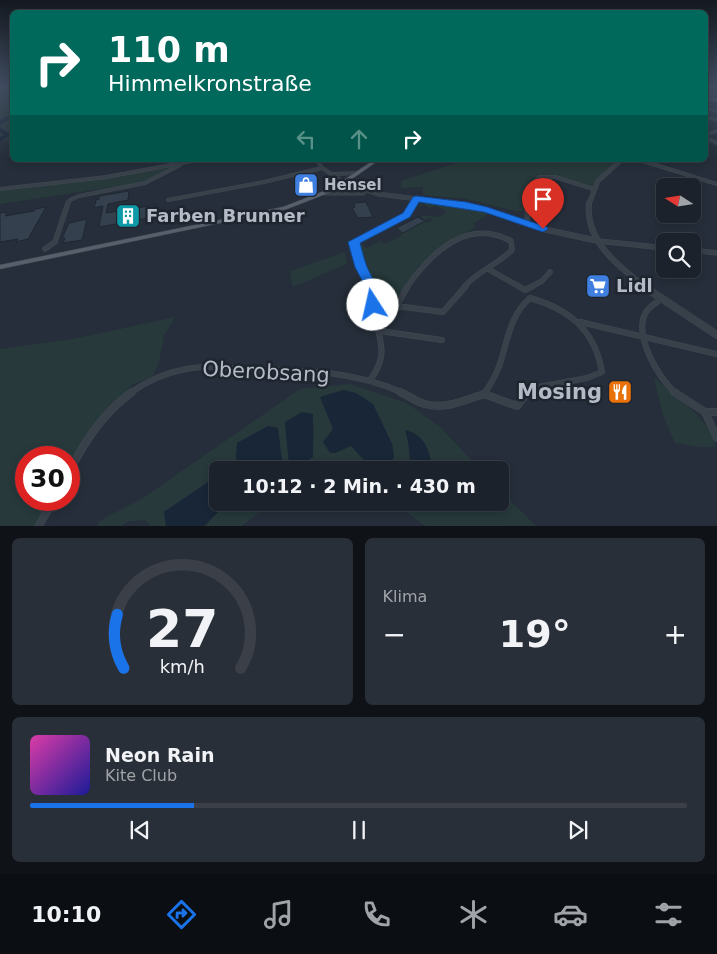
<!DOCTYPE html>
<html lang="de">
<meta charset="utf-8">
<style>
body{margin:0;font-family:"DejaVu Sans",sans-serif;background:#292f38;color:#f1f3f6;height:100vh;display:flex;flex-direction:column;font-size:19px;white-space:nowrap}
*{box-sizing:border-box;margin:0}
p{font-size:16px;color:#a0a4a9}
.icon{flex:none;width:28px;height:28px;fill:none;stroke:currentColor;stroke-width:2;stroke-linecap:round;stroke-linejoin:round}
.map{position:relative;height:526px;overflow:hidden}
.drawer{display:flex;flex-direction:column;gap:12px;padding:12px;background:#0f1318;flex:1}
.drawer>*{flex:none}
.banner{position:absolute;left:10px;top:10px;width:698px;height:152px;border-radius:8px;box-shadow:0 2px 8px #0003,0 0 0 1px #3a3f48;background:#00695c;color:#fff;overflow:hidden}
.needle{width:32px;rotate:282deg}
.buttons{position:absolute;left:656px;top:178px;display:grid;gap:10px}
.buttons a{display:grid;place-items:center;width:45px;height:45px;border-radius:8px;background:#1c222c;box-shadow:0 2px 8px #0003,0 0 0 1px #3a3f48;font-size:25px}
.speed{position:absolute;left:15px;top:446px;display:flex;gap:10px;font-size:25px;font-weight:700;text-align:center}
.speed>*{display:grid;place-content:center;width:65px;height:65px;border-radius:50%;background:#1c222c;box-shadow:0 2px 8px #0003,0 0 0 1px #3a3f48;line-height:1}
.speed .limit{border:8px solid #d22;background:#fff;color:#111}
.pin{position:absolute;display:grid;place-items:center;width:42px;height:42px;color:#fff;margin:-51px -21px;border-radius:50% 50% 50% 0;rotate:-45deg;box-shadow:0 0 5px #0007}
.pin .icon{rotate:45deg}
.me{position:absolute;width:55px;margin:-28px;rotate:350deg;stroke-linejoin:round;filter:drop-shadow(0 0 4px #0008)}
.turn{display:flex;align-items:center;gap:18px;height:105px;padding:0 15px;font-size:22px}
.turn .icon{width:65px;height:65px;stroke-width:2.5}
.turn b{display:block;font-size:35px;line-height:42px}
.lanes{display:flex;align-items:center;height:48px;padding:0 15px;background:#0003;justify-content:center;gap:25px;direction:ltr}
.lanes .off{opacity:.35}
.big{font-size:38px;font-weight:800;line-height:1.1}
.drawer .widget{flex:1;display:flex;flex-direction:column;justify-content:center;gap:8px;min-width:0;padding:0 18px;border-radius:8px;background:#292f38}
.drawer .dial{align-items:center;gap:0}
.dial svg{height:130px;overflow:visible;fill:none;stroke:#3a3f48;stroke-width:7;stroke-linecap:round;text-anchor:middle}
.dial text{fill:#f1f3f6;stroke:none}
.song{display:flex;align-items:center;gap:15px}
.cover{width:60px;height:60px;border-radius:8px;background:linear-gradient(135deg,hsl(320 70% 55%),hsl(240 70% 35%))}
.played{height:5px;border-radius:2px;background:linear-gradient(90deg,#1a73e8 25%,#3a3f48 25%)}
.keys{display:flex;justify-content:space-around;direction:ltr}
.heat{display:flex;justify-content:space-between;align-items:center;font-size:28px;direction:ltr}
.drawer .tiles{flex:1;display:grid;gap:12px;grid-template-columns:1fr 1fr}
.widget:last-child{grid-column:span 2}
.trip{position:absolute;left:209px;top:461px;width:300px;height:50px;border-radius:8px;background:#1c222c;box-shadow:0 2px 8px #0003,0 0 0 1px #3a3f48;font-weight:800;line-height:50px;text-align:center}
.tabs{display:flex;height:80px;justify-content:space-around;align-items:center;background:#0b0e12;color:#a0a4a9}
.tabs .icon{width:35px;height:35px}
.tabs .on{color:#1a73e8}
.tabs b{font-size:22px;color:#f1f3f6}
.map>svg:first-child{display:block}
.green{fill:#27393b;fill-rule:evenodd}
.water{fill:#192637}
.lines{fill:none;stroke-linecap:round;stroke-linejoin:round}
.river{fill:#192637;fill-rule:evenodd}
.building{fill:#34404d;stroke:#1f2731}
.minor-far4-casing{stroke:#414953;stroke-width:3}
.minor-far3-casing{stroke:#414953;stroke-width:4}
.minor-far2-casing{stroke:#414953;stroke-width:5.5}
.minor-far1-casing{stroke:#414953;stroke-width:6}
.minor-casing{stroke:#414953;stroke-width:8}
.tertiary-far2-casing{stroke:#414953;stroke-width:5}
.tertiary-far1-casing{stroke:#414953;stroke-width:6}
.tertiary-casing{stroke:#414953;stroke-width:8}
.secondary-casing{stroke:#414953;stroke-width:2}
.primary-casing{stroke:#414953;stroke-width:1}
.minor-far4{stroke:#38404a;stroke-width:2.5}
.minor-far3{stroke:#38404a;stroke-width:3}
.minor-far2{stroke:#38404a;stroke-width:4.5}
.minor-far1{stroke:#38404a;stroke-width:5}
.minor{stroke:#38404a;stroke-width:7}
.tertiary-far2{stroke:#38404a;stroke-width:4.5}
.tertiary-far1{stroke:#38404a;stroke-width:5}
.tertiary{stroke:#38404a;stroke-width:7}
.secondary{fill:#47505d;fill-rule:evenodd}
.primary{fill:#565f6a;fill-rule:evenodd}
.route{fill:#1a73e8;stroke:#114b97}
.labels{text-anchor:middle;stroke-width:5;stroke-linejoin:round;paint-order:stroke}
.far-poi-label{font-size:15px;font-weight:bold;fill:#b4bbc6;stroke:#1e252f;text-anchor:start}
.poi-label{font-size:18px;font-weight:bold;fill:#b4bbc6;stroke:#1e252f;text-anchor:start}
.near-street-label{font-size:21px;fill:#b4bbc6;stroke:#1e252f}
.near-poi-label{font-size:21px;font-weight:bold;fill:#b4bbc6;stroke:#1e252f;text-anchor:end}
</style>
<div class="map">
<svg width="717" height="527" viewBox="0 0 717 527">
<rect width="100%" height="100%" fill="#252e3a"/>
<g class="green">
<polygon points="0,86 12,86 12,139 0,142"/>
<path d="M 466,160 L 621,160 L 593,189 L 555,177 L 539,177 C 529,187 528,197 528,211 L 515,211 L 467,199 L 423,195 L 423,187 L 401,188 L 401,181 Z"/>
<polygon points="170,167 171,168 147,180 134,184 0,204 0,190 124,176"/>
<path d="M 429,203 L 487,210 L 487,215 L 473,224 L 475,227 L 442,248 L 438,248 L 425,263 L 419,266 L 387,316 L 378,317 L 370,274 L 359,258 L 357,242 L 375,233 L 380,237 L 376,234 L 359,242 L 366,248 L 380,241 L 384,244 L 401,236 L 402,233 L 395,228 L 396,227 L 403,232 L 425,221 L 427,223 L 433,220 L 429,218 L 425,220 L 421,217 L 422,215 L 438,217 L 446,213 C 441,208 438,204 429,208 L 428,206 L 422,205 L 416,210 L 421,204 Z"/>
<polygon points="345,252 347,264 293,287 290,271"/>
<polygon points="175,317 164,336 159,363 152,377 131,385 91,439 69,473 69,458 26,458 26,500 51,500 34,526 0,526 0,349 73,339"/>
<path d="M 654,379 L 656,379 C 679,399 707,416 716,447 L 699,447 L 675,443 L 663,415 Z"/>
<path d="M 350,384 L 407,403 L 440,427 L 481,470 L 432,470 L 432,463 L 405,430 L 409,442 L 409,459 L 414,470 L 389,470 L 394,456 L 392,444 L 373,404 L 329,418 L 333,430 L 335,453 L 351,445 L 373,470 L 269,470 L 279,440 L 278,428 L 268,426 L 238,443 L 236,458 L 243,470 L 218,470 L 217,499 L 208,482 L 164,512 L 166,526 L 150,526 L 145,520 L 127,522 L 121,526 L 97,527 L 99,521 L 143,498 L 300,389 ZM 285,422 L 314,425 L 313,457 L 289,464 Z"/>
<polygon points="500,490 536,526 425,526 394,503 500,502"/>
<polygon points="219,503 270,503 242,526 204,527 222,508"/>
</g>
<g class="water">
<polygon points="343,390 356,393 373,404 392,444 394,456 389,470 373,470 351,446 335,453 330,453 323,442 333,429 320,397"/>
<polygon points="302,412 313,414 313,457 300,465 289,464 285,422"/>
<polygon points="268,426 278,428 282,460 269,470 243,470 236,458 237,443"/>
<path d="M 405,430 C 424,434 431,451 432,470 L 414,470 C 408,457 410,444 405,430 Z"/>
<polygon points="208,482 222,508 204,526 166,526 164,512"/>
</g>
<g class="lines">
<g class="river">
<polygon points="12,114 12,118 0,125 0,120"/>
<polygon points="0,127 11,135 0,142 0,137 4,135 0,132"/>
</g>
</g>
<g class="building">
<polygon points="129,191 128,200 108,204 106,213 155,205 154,217 99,227 103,206 94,208 96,200 99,199 99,196"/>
<polygon points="366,202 373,217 358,218 352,208 355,207 354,203"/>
<polygon points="46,207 28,239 16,242 18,239 0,242 0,213 7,212 5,216 34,211 35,209"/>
<polygon points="418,217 425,221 403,233 396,228"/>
<polygon points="87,219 82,240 63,243 65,238 62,238 69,223"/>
</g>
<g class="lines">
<defs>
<g id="minor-far4">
<polyline points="705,92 717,94"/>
<polyline points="705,108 717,111"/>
<polyline points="705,117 717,120"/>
<polyline points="705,135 717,131"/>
</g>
<g id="minor-far3">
<polyline points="705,138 717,143"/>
<polyline points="317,160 322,168 345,183"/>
<polyline points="640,160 717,184"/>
<polyline points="333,174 358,173"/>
<polyline points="0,189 107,177 198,160"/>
<polyline points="168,200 264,182 322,168"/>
<polyline points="67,204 70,200 79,196 145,183 180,165"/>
<polyline points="413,204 416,199"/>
<polyline points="528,204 532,187 539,177 555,177 593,189"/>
</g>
<g id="minor-far2">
<polyline points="527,223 528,203"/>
<polyline points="598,241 665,248"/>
<polyline points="45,249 55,242 68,203"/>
<polyline points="692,250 717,253"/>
<polyline points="488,269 520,287"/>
<polyline points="371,287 361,267 354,242 407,215 414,203"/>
<path d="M 407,287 C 431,253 468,217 511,241 L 512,250 C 497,265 478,271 464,287"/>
<polyline points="531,287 542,281 550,272"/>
</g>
<g id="minor-far1">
<polyline points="518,286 525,290"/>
<polyline points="525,290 533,286"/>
<path d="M 661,299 C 656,303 650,306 646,312 C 633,334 658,379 676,393"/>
<polyline points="396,306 443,312 466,286"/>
<path d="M 376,321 C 392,321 400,298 408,286"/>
<polyline points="580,322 717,354"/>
<polyline points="380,331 442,340"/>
<path d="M 370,380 C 388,356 381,344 375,317 C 373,307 372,296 370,286"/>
<path d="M 130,393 C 147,381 165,373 186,369 C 206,365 227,368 248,369 C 300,370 354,370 403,393"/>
<path d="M 485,393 C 490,385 495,377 498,369 C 508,343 508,317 530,298 C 569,309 595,330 602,372 L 587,378 L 533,388 L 526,393"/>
</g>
<g id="minor">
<path d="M 400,392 C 408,395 416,402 425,404 C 444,410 466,400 484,394"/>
<polyline points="674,392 705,412"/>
<polyline points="484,394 517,406 528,392"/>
<polyline points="484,394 486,392"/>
<polyline points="717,412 705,412 717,438"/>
<path d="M 69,472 C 85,441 103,413 132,392"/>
<polyline points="38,527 54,500"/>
</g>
<g id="tertiary-far2">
<polyline points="345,183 378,194 457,204"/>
<polyline points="325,193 363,193"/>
<polyline points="589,204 598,181 621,160"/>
</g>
<g id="tertiary-far1">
<polyline points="447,203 487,210 543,229 598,241"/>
<path d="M 589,203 C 585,241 618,266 645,287"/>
</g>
<polyline id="tertiary" points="643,286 717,335"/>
<polygon id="secondary" points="705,97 717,99 717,101 705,99"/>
<polygon id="primary" points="374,160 379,160 336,190 287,209 0,269 0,265 283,207 332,188"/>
</defs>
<use href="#minor-far4" class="minor-far4-casing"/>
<use href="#minor-far3" class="minor-far3-casing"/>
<use href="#minor-far2" class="minor-far2-casing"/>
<use href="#minor-far1" class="minor-far1-casing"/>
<use href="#minor" class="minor-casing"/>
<use href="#tertiary-far2" class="tertiary-far2-casing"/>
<use href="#tertiary-far1" class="tertiary-far1-casing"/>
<use href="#tertiary" class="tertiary-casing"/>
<use href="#secondary" class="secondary-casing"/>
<use href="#primary" class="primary-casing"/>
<use href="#minor-far4" class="minor-far4"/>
<use href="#minor-far3" class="minor-far3"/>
<use href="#minor-far2" class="minor-far2"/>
<use href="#minor-far1" class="minor-far1"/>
<use href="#minor" class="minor"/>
<use href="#tertiary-far2" class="tertiary-far2"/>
<use href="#tertiary-far1" class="tertiary-far1"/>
<use href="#tertiary" class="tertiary"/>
<use href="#secondary" class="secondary"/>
<use href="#primary" class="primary"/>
</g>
<linearGradient id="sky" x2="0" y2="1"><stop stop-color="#141920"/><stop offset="0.54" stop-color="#404c60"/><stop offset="1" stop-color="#404c60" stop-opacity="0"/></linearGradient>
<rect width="717" height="160" fill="url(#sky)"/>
<path class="route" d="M 416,196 L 466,202 L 487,207 L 547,227 L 548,229 L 543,232 L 484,212 L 419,202 L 410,217 L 360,243 C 362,251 364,259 367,267 C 372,279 385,295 378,309 L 369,309 L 364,284 L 355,267 L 348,242 L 403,213 L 413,197 Z"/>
<defs>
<symbol id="shop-square" viewBox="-11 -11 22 22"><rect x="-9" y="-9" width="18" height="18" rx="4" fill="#3f7fe0" stroke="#1e252f"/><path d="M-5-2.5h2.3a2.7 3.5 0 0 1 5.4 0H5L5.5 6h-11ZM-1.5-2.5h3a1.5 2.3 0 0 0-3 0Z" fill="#fff"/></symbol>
<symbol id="building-square" viewBox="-11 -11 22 22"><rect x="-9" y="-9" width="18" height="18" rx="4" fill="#0f9aa8" stroke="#1e252f"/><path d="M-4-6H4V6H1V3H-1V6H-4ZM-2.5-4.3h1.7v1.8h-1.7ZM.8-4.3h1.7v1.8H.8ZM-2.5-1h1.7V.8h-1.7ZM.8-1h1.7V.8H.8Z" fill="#fff"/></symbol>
<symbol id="supermarket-square" viewBox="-11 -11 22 22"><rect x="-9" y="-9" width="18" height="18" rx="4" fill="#3f7fe0" stroke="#1e252f"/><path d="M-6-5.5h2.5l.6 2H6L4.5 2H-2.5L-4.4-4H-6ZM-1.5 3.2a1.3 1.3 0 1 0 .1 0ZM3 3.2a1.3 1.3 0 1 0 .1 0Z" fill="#fff"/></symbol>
<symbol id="restaurant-square" viewBox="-11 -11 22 22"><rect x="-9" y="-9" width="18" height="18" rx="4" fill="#e8710a" stroke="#1e252f"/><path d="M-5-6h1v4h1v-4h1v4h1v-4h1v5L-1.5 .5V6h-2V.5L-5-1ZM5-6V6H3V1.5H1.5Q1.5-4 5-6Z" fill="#fff"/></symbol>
</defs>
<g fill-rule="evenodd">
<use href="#shop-square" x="292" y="171" width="28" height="28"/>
<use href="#building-square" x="114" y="202" width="28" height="28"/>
<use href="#supermarket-square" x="584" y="272" width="28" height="28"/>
<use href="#restaurant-square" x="606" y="378" width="28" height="28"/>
</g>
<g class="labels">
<g class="far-poi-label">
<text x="324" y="190">Hensel</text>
</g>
<g class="poi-label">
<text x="146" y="222">Farben Brunner</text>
<text x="616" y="292">Lidl</text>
</g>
<g class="near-street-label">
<text transform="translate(266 372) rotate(3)" y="7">Oberobsang</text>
</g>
<g class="near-poi-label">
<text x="602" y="399">Mosing</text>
</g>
</g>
</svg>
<div class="buttons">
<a><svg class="needle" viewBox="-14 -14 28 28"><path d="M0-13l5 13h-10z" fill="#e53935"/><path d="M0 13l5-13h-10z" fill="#a0a4a9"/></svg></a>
<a><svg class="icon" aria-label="search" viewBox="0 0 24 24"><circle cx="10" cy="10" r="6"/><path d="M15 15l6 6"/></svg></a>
</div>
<div class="speed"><div class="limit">30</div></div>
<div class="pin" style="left:543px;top:229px;background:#d93025"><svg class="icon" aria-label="arrive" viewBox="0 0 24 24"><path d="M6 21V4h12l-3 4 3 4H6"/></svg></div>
<svg class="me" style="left:373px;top:305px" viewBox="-20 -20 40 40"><circle r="19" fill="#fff"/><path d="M0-13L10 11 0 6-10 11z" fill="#1a73e8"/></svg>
<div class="trip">10:12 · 2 Min. · 430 m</div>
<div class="banner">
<div class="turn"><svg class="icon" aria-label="right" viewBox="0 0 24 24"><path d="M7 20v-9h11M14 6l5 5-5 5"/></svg><div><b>110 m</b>Himmelkronstraße</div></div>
<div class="lanes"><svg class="icon off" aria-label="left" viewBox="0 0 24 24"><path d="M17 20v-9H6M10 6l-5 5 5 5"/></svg><svg class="icon off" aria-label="ahead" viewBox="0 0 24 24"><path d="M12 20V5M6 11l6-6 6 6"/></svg><svg class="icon" aria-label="right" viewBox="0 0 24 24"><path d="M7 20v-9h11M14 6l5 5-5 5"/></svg></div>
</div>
</div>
<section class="drawer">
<div class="tiles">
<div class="widget dial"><svg viewBox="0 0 100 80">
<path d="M14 69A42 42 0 1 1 86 69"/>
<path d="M14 69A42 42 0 0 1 10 36" stroke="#1a73e8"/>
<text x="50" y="56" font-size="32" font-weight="700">27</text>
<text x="50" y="72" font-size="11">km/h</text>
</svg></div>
<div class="widget"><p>Klima</p>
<div class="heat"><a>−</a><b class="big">19°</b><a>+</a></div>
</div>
<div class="widget">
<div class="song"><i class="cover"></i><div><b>Neon Rain</b><p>Kite Club</p></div></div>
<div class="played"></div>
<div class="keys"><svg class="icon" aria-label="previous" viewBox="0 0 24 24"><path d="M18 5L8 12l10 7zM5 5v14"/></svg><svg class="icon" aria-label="pause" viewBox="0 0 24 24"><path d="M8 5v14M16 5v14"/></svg><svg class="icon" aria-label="next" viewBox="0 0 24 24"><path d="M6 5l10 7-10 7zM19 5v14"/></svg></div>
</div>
</div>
</section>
<nav class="tabs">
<b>10:10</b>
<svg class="icon on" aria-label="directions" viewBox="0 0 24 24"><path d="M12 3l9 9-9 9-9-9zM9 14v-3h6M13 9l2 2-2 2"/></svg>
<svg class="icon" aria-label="music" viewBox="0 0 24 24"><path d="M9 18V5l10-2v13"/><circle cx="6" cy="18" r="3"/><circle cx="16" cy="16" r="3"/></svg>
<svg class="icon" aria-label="phone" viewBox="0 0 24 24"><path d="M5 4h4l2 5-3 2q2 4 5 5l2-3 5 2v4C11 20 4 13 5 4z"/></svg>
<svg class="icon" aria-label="climate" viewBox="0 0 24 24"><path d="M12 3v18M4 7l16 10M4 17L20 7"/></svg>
<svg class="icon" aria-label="car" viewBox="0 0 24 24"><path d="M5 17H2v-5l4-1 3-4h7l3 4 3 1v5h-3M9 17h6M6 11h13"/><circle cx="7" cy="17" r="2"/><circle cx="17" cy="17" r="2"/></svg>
<svg class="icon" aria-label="filters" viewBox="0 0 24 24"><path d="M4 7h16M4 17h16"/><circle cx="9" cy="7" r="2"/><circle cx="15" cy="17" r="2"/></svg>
</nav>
